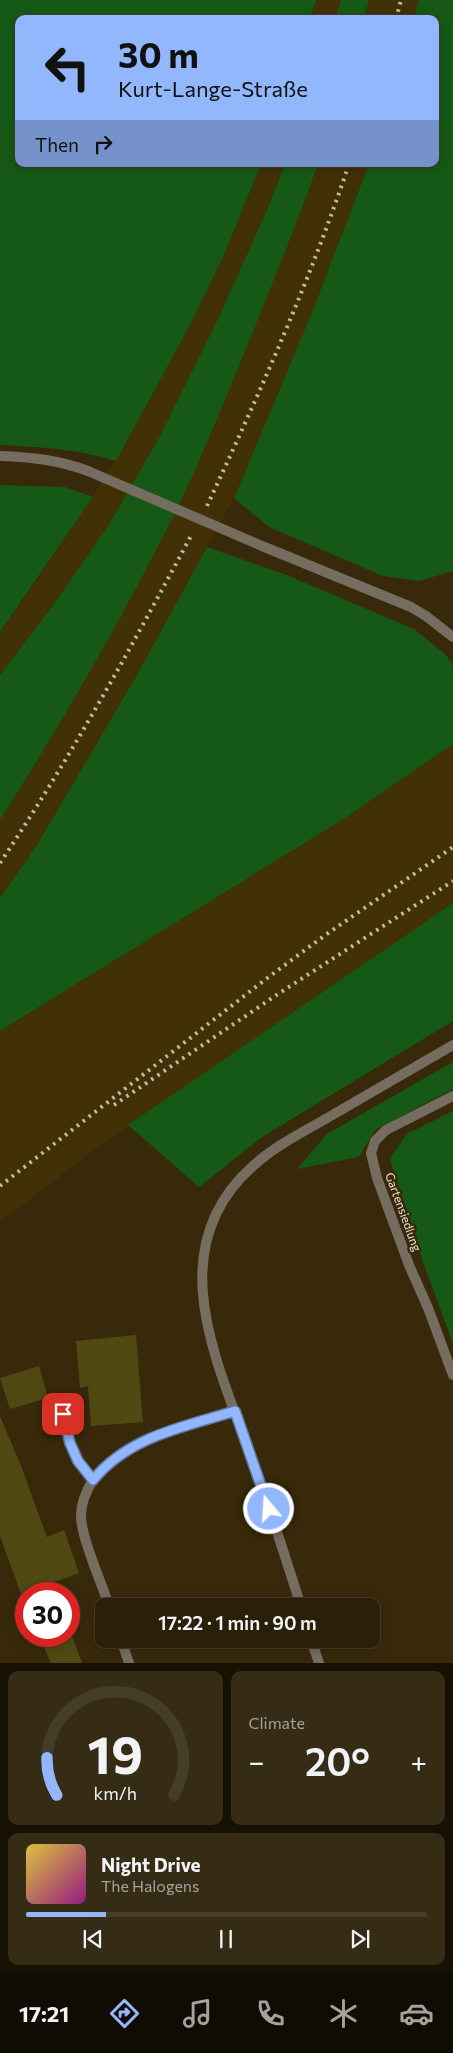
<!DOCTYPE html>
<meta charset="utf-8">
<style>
body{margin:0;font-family:Commissioner,sans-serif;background:#362c16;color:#f1f3f6;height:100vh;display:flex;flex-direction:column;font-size:19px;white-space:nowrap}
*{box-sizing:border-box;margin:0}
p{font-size:16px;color:#a5a29c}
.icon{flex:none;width:28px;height:28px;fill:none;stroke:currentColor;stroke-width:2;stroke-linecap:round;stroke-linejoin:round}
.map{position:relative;height:1663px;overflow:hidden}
.side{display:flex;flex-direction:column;gap:8px;padding:8px;background:#171104;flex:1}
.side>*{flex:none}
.guide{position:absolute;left:15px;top:15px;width:424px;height:152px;border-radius:10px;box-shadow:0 2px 12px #0003,0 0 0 1px #463d29;background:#93b7fd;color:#111;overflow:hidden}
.speed{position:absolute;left:15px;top:1582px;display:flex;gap:10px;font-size:25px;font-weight:700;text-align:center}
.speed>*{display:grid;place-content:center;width:65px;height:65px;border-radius:50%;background:#2a1f08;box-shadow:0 2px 12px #0003,0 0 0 1px #463d29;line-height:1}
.speed .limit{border:8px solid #d22;background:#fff;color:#111}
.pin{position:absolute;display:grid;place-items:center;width:42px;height:42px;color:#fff;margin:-21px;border-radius:10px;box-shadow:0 2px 8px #0006}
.me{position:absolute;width:55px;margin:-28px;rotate:342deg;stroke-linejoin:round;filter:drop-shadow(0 0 4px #0008)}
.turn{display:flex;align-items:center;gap:18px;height:105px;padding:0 20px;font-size:22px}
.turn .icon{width:65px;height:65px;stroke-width:2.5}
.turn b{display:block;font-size:35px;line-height:42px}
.then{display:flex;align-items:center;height:48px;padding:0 20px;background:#0003;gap:10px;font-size:19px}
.big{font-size:38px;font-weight:600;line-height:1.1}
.side .tile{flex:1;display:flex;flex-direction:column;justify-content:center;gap:8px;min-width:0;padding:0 18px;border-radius:10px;background:#362c16}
.side .dial{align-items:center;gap:0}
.dial svg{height:130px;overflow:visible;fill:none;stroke:#463d29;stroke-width:7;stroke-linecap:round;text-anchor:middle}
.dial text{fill:#f1f3f6;stroke:none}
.song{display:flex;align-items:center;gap:15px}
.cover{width:60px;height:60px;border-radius:8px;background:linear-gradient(135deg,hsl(50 70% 55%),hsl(310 70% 35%))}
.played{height:5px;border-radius:2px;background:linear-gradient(90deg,#93b7fd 20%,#463d29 20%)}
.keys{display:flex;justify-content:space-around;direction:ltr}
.heat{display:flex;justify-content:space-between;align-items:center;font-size:28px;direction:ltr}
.side .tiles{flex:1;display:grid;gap:8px;grid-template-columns:1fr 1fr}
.tile:last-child{grid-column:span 2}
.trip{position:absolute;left:95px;top:1598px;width:285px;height:50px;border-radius:10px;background:#2a1f08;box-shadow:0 2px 12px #0003,0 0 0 1px #463d29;font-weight:600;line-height:50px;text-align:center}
.menu{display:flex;height:80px;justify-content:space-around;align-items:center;background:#110c03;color:#a5a29c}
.menu .icon{width:35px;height:35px}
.menu .active{color:#93b7fd}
.menu b{font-size:22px;color:#f1f3f6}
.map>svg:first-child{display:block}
.built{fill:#423007}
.green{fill:#165916}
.building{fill:#504a12}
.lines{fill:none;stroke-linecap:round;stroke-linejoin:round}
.street{stroke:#756e60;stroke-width:10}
.rail{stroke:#c3b9a5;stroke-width:4;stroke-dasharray:2.5 5;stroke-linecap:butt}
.street-bridge{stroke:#756e60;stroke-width:10}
.route-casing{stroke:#6077a4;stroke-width:12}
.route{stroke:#93b7fd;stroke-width:9}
.labels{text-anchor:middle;stroke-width:5;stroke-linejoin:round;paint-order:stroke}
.street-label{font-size:12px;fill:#ece3d2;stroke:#38290a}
</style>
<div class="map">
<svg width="453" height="1663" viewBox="0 0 453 1663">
<rect width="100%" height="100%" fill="#38290a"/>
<g class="built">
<polygon points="316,0 341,0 335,19 310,19"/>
<polygon points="369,0 419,0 414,19 364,19"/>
<polygon points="261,164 285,164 267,210 216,323 160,436 108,526 51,608 0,675 0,632 32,588 116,461 190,325 225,253"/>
<polygon points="318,164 369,164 313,310 234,498 138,673 37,845 0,898 0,820 35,765 167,528 213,430 300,212"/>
<polygon points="453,744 453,903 106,1141 0,1222 0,1031 345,818"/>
</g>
<g class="green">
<path d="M 0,0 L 316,0 L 310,19 L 19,19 L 19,164 L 261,164 L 225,253 L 190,325 L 116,461 C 79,449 39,447 0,445 Z"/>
<polygon points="341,0 369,0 364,19 335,19"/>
<polygon points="419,0 453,0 453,571 419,581 383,576 269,527 234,498 313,310 369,164 435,164 435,19 414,19"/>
<path d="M 285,164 L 318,164 C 293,234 265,302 237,371 C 215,424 193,478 167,529 C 116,629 60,726 0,820 L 0,675 L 51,608 L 108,526 L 160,436 L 216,323 L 267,210 Z"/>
<polygon points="0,485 65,487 93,497 0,632"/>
<polygon points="207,547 284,574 414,629 446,655 453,665 453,744 345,818 0,1031 0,898 37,845 138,673"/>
<polygon points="453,903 453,1021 262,1137 199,1187 128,1125"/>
<polygon points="453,1062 453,1089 375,1130 359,1157 297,1169 327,1134"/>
<polygon points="453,1111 453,1344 405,1212 390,1158 407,1134"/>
</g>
<g class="building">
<polygon points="136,1335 143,1422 91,1426 88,1386 80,1388 76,1341"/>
<polygon points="39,1366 48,1398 10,1409 0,1378"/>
<polygon points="0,1416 21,1466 47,1537 64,1530 79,1573 49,1584 54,1594 21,1594 0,1536"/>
<polygon points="39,1636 72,1636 82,1663 51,1663"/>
</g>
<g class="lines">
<g class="street">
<path d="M 0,456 C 31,457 59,460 88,471"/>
<polyline points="262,546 411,607 426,616 453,637"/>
<polyline points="453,1096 386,1130 375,1141 371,1153 377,1178 409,1265 428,1308 453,1375"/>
<path d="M 63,1414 L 70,1443 L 78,1461 L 93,1480 C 129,1436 183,1427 235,1411"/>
<path d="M 93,1480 C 86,1491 81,1503 81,1516 C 81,1537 102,1584 109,1606"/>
<path d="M 301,1606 C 285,1557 270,1508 252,1459 C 218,1363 159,1249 253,1166 C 275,1146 303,1132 329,1117 C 370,1093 412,1069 453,1045"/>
<polyline points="121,1639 129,1663"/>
<polyline points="311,1639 319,1663"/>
</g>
<g class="rail">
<polyline points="396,19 401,0"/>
<path d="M 207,506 C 259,394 310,281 349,164"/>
<path d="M 0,863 C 71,757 132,646 192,534"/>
<polyline points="114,1105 278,994 453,881"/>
<polyline points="0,1186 266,979 324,936 453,847"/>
</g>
<polyline class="street-bridge" points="88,471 262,546"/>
</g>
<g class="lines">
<defs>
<path id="route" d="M 63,1414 L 70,1443 L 78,1461 L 93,1480 C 129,1436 184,1427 235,1411 L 269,1509"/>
</defs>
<use href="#route" class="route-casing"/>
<use href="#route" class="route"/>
</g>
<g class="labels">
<g class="street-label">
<text transform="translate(403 1212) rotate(70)" y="4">Gartensiedlung</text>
</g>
</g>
</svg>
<div class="speed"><div class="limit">30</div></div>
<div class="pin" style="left:63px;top:1414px;background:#d93025"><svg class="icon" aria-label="arrive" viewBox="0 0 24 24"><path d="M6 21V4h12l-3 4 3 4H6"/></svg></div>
<svg class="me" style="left:269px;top:1509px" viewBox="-20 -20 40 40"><circle r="17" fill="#93b7fd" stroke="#fff" stroke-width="3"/><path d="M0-11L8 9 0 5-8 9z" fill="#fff"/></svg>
<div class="trip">17:22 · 1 min · 90 m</div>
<div class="guide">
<div class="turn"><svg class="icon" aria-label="left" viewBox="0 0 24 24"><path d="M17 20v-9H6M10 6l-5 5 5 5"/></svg><div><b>30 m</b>Kurt-Lange-Straße</div></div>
<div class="then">Then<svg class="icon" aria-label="right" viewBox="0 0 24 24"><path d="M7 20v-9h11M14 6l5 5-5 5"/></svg></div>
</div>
</div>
<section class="side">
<div class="tiles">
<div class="tile dial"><svg viewBox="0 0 100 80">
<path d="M14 69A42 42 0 1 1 86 69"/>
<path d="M14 69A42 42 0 0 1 8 46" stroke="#93b7fd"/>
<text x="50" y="56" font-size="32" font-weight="700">19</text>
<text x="50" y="72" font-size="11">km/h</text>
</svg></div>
<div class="tile"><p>Climate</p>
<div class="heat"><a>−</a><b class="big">20°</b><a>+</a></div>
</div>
<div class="tile">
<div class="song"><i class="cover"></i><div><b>Night Drive</b><p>The Halogens</p></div></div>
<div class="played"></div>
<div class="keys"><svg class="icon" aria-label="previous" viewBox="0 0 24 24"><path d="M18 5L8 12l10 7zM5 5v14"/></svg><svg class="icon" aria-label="pause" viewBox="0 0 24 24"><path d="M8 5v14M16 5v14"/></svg><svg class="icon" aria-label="next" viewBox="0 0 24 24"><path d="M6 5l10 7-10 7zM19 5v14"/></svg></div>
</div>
</div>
</section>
<nav class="menu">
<b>17:21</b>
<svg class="icon active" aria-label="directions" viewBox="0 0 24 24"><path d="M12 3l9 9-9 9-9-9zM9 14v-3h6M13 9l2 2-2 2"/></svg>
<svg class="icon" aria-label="music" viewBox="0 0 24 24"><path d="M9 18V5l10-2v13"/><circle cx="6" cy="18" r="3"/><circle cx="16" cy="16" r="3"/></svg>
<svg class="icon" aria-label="phone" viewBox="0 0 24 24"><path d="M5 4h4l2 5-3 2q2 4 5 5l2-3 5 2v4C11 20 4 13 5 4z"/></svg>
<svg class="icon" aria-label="climate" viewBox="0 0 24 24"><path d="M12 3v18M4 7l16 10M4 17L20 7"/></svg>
<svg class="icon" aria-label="car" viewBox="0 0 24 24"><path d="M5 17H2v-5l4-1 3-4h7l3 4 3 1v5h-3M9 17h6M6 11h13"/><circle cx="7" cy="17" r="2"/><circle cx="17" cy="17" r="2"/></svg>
</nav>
